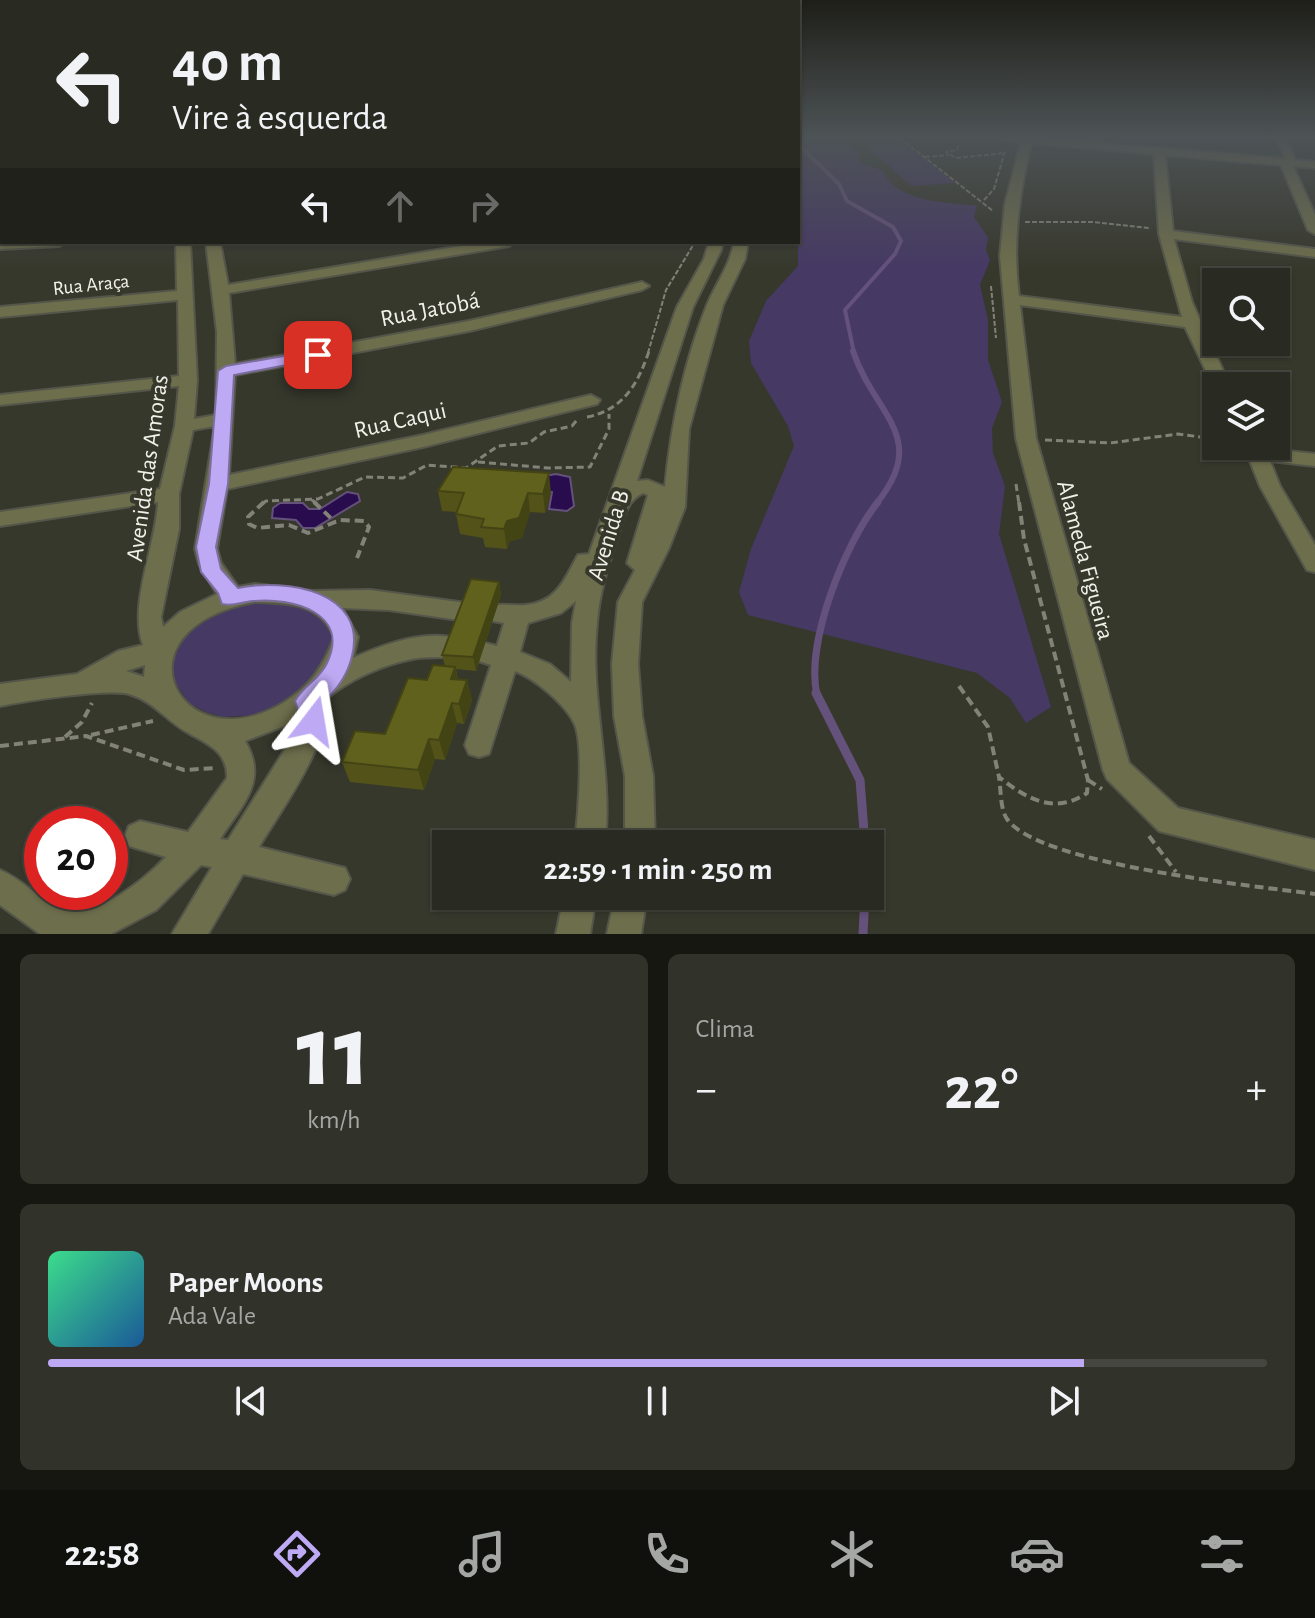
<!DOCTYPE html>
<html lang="pt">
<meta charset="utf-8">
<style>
body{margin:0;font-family:"Alegreya Sans",sans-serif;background:#31322a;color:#f1f3f6;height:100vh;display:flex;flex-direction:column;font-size:30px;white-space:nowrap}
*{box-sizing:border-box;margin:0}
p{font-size:26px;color:#a5a7a5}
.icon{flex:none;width:44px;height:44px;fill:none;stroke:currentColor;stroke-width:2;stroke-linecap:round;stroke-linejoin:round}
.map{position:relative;height:934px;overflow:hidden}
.panel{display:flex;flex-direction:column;gap:20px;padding:20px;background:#171712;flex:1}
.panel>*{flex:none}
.top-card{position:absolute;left:0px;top:0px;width:800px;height:244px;box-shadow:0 2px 6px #0004,0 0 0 2px #45463f;background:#292a21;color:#f1f3f6;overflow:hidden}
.controls{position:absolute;left:1202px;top:268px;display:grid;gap:16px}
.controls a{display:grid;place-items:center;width:88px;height:88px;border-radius:0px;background:#292a21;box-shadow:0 2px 6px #0004,0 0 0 2px #45463f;font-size:40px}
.speed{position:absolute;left:24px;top:806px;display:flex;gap:16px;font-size:40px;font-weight:700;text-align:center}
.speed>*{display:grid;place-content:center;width:104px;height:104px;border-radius:50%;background:#292a21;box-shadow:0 2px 6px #0004,0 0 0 2px #45463f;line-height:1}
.speed .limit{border:12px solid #d22;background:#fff;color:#111}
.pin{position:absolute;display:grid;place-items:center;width:68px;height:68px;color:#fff;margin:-34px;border-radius:16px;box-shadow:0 4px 12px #0006}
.me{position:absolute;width:88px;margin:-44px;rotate:14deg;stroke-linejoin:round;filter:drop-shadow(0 0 6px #0008)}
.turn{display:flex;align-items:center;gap:28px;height:168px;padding:0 40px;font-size:36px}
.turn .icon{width:104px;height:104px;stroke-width:2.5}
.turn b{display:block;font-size:56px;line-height:68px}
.lanes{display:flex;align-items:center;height:76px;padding:0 40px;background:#0003;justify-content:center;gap:40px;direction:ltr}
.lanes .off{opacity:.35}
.big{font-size:60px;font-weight:700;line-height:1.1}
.panel .card{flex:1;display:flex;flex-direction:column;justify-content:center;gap:12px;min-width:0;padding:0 28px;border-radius:12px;background:#31322a}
.panel .dial{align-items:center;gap:0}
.dial b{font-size:104px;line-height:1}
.song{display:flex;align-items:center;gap:24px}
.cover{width:96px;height:96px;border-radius:12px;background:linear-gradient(135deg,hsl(150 70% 55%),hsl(210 70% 35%))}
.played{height:8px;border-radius:4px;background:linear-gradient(90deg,#bea9f4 85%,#45463f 85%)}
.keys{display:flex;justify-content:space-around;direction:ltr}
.heat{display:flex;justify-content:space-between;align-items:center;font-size:44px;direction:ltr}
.panel .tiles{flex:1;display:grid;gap:20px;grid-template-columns:1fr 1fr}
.card:last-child{grid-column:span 2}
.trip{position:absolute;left:432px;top:830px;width:452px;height:80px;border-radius:0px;background:#292a21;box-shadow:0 2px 6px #0004,0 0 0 2px #45463f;font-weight:700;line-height:80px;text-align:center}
.menu{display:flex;height:128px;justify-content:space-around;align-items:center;background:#10110d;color:#a5a7a5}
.menu .icon{width:56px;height:56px}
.menu .on{color:#bea9f4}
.menu b{font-size:36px;color:#f1f3f6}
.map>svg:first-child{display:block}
.green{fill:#463964}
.water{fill:#280c4d;stroke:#64517c;stroke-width:2}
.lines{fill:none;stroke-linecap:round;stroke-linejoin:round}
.stream-far3{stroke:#64517c;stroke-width:4}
.stream-far2{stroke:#64517c;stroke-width:6}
.stream-far1{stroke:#64517c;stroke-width:7}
.stream{stroke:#64517c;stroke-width:9}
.minor-casing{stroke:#55564a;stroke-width:4}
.path-far2{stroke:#828278;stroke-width:2;stroke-dasharray:5 2;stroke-linecap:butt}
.path-far1{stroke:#828278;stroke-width:3;stroke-dasharray:7 4;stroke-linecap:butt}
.path{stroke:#828278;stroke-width:4;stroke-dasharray:9 5;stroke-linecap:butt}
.minor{fill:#6d6e4c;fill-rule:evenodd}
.wall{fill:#535319}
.shaded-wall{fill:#434414}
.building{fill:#60611d;stroke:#434414;stroke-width:2}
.route{fill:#bea9f4;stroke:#7c6e9f;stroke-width:2}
.labels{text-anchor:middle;stroke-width:8;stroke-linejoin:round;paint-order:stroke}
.far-street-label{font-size:20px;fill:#f1f1e9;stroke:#37382c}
.street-label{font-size:24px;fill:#f1f1e9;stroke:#37382c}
</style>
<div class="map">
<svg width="1315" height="934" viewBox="0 0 1315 934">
<rect width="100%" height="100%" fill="#37382c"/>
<g class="green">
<path d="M 798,138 L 842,138 L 859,153 L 861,162 L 883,171 C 897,203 947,202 977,206 L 974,217 L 988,237 L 986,250 L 990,260 L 980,285 L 988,320 L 988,360 L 1002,402 L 992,428 L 993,453 L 1005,486 L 999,534 L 1051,707 L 1026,723 L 1010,698 L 977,673 L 748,615 L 739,592 L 751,549 L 794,446 L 788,426 L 751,363 L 749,341 L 766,301 L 798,266 L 798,244 L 802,228 L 798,223 Z"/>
<polygon points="856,138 898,138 955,183 912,186"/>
<path d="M 270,600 C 295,605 316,607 333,628 L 332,656 L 293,700 L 256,715 L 223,717 L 206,712 L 189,703 L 168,672 L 184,630 L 233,603 Z"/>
</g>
<g class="water">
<polygon points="556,474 570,477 574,506 567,511 549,509 552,492 545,491 544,476"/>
<polygon points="347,492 358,494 360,501 315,528 303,528 296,520 272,518 273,508 280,503 303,503 309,509 320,509"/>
</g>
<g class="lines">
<polyline class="stream-far3" points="798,144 839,184 847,201 893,227 901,241 895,254 845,310 854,353"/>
<path class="stream-far2" d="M 853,351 C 874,415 931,437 876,504"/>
<path class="stream-far1" d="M 817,695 C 805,643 845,543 878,502"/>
<g class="stream">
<polyline points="816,693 860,780 865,844"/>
<polyline points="863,934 865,896"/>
</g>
<defs>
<g id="minor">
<path d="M 1000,138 L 1044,138 L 1286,159 L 1276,138 L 1286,138 L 1295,160 L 1315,162 L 1315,168 L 1293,166 L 1315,215 L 1315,234 L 1308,230 L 1281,165 L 1165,155 L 1173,231 L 1315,249 L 1315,257 L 1174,239 L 1192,302 L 1230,386 L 1216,386 L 1215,390 L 1185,327 L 1020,305 L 1036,438 L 1129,763 L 1178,808 L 1315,840 L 1315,870 L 1159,831 L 1107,779 L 1103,770 L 1016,438 L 1000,256 L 1005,204 L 1021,143 ZM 1031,143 L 1154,154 L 1159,234 L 1182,317 L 1019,296 C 1012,242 1019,196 1031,143 Z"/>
<rect x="0" y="146" width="2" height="6"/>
<rect x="0" y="187" width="2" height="8"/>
<polygon points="0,241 2,242 66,242 59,246 0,249"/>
<path d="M 176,242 L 190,242 L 197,380 L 194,419 L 216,415 L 217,332 L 206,242 L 220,242 L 228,285 L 485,242 L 516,242 L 509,246 L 229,293 L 235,364 L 469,321 L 642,282 L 649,286 L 642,290 L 469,331 L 235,375 L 229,475 L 423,435 L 591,395 L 600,400 L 597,404 L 423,447 L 227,489 L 217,549 L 221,563 L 238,587 L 255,584 L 312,591 L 370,590 L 466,603 L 475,605 L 478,612 L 475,619 L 466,621 L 389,610 L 342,608 L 358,637 L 353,658 C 385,644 427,628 462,640 L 466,647 L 462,654 C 448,659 433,656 418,658 C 386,663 346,680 322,703 C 336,736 277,816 259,847 L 345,868 L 350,879 L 345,890 L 334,895 L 243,874 L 208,934 L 172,934 L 212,867 L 201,865 L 156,910 L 111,934 L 40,934 L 0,905 L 0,870 C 22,879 37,898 58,907 C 93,923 144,880 166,857 L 129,846 L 125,836 L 129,826 L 140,821 L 188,832 L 227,778 C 228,750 205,743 185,731 C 165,719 153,701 129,694 C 108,688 25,701 0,706 L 0,684 L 77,674 L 118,651 L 143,645 C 128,606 156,545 158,502 L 0,526 L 0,512 L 160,489 L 175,426 L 179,386 L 0,405 L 0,395 L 179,376 L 178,300 L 0,317 L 0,307 L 177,291 ZM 215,426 L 195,549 L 199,564 L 217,594 L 180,612 L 163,627 L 161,617 L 179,529 L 179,494 L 193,430 ZM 255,602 C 287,603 321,603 334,637 C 324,666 309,687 283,703 C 179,765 109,629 255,602 ZM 145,665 L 144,677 L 126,671 ZM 298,721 L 294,735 L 228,840 L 220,839 C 242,805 269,781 245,741 Z"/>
<path d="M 709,242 L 723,242 L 721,250 L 693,307 L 637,481 L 648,480 L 665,487 C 671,426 684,362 707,305 C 716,283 730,266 734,242 L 748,242 L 745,259 L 723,305 L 689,429 L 685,507 L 669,548 L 642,602 L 638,664 L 642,716 L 653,776 L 655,844 L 625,844 L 625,776 L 614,716 L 612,664 L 618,602 L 635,570 L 627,563 L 648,495 L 643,493 C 625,502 623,521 617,539 C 608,566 599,594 597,623 C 589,697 613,769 605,844 L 575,844 C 578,818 584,747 575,725 C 567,705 534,678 515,671 L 489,754 L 479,757 L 469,754 L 465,745 L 491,665 L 472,659 L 468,652 L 472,645 L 481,642 L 497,646 L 504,623 L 487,620 L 484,613 L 487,606 C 500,603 513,606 525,605 C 557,603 565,578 578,555 L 589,554 L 677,307 L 704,259 ZM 576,601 L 572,623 L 571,682 L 550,664 L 520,652 L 528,623 L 561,613 Z"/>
<polygon points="1244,446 1315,454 1315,466 1270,461 1280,486 1315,545 1315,572 1307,570 1260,486"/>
<polygon points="564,896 596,896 590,934 556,934"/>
<polygon points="615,896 647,896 641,934 607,934"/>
</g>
</defs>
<use href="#minor" class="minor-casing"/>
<g class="path-far2">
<polyline points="900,138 993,211"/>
<polyline points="984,138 993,139"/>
<polyline points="958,145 957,150 946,152 956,158 1005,153"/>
<polyline points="925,157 949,155"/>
<polyline points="984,200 994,189 1005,151"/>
<polyline points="1025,222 1092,222 1149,228"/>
<polyline points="991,286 996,338"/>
<polyline points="648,353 666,290 695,242"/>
</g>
<g class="path-far1">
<path d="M 587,417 C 623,410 638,384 649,351"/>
<polyline points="1045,440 1110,443 1178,434 1216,439"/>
<polyline points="478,462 548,468 590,467 609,429 609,414"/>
<polyline points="1016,484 1019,504"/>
<polyline points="312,500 317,504"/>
<polyline points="262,504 266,501 318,499 365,477 403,478 427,465 466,468 498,446 529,443 544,432 572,426 577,420"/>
</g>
<g class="path">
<polyline points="264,502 248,517 249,524 257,528 289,525 308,533 340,520 364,521 369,527 357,558"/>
<polyline points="314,502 335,522"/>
<path d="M 1019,502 L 1024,539 L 1088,780 L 1087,793 C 1054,815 1027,799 999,777 C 1001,789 1000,809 1007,819 C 1039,865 1256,886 1315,894"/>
<polyline points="959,686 988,727 999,777"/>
<polyline points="91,735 153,721"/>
<polyline points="65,737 82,722 92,703"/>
<polyline points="0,746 86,736 184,770 217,768"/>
<polyline points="1088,780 1102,789"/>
<polyline points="1149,836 1176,872"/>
</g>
<use href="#minor" class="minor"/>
</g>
<g class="wall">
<polygon points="438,491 551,493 545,513 530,512 522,538 510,541 507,549 485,547 483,538 460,534 456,514 457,512 442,511"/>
<polygon points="499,582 501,595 476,671 456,669 458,680 467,680 472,700 464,724 457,723 445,760 435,759 424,790 350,782 342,762 385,734 427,680 445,666 442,655"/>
</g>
<g class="shaded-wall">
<polygon points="549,473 551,493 545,513 543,494"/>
<polygon points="528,493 530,512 522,538 510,541 507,549 504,529 507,521"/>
<polygon points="499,582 501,595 476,671 473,657"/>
<polygon points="455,667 460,687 451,679"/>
<polygon points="467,680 472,700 464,724 459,704"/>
<polygon points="452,703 457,723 445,760 439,740"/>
<polygon points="429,739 435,759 424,790 418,770"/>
</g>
<g class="building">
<polygon points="453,467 549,473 543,494 528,493 519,518 507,521 504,529 481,527 484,519 456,514 464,493 438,491"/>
<polygon points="471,579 499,582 473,657 442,655"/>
<polygon points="433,665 455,667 451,679 467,680 459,704 452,703 439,740 429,739 418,770 342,762 355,731 385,734 408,678 427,680"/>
</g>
<linearGradient id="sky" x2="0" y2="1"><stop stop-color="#1e1f18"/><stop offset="0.51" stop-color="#4d5356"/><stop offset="1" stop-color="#4d5356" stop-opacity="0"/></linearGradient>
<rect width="1315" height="269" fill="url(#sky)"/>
<path class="route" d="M 318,350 L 325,355 L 323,358 L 234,375 L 228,484 L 216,547 L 221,569 L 238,588 C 286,578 368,591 352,656 C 348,674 336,691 322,703 L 326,721 L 322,729 L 314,732 L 305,729 L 295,701 C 303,686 320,679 327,663 C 351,613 292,597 253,601 C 241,602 233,607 222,604 L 218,593 L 201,572 L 196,547 L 209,484 L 218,371 L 226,366 Z"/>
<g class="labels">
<g class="far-street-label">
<text transform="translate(91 284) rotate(-6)" y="7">Rua Araça</text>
</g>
<g class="street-label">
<text transform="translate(430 309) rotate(-11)" y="8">Rua Jatobá</text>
<text transform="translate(400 420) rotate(-13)" y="8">Rua Caqui</text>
<text transform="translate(147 468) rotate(-82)" y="8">Avenida das Amoras</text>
<text transform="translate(608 535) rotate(-73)" y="8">Avenida B</text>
<text transform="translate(1086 560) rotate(75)" y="8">Alameda Figueira</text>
</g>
</g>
</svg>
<div class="controls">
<a><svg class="icon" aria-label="search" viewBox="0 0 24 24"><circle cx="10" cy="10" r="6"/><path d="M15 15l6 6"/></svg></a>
<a><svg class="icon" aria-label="layers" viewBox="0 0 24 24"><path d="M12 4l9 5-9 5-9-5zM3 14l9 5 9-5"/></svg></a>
</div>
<div class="speed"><div class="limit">20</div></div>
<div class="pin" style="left:318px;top:355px;background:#d93025"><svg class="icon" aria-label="arrive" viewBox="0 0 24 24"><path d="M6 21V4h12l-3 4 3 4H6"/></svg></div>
<svg class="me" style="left:314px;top:721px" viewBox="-20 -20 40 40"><path d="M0-17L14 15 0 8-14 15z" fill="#bea9f4" stroke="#fff" stroke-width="4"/></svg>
<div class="trip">22:59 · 1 min · 250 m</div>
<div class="top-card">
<div class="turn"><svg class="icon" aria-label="left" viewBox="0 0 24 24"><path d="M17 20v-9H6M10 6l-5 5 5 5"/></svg><div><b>40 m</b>Vire à esquerda</div></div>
<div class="lanes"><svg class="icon" aria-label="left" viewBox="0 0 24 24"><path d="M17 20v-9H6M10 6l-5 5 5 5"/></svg><svg class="icon off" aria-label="ahead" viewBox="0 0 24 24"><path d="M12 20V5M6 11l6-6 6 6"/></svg><svg class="icon off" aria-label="right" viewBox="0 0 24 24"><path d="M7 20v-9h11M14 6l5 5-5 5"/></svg></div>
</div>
</div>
<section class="panel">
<div class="tiles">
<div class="card dial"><b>11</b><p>km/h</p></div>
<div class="card"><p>Clima</p>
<div class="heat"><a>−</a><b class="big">22°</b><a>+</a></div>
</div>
<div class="card">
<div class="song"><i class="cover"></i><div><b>Paper Moons</b><p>Ada Vale</p></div></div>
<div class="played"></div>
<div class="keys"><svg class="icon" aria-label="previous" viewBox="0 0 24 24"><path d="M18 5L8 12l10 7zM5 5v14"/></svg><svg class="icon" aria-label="pause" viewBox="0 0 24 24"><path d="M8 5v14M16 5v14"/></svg><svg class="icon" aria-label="next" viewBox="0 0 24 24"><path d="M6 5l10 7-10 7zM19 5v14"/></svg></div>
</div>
</div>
</section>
<nav class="menu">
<b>22:58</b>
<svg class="icon on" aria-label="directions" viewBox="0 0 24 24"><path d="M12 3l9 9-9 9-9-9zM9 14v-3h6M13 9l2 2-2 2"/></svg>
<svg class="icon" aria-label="music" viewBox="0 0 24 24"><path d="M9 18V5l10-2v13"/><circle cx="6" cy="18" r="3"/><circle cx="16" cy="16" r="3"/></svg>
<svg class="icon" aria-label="phone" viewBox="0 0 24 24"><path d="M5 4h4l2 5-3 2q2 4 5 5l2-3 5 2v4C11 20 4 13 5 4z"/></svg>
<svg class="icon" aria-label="climate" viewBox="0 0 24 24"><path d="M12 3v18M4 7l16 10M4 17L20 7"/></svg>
<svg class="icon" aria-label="car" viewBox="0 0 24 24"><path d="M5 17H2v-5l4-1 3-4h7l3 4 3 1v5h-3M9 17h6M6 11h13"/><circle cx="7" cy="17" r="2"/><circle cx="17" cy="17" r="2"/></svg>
<svg class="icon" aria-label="filters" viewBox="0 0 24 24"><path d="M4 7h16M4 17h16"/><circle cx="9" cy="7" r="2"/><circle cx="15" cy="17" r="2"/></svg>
</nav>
